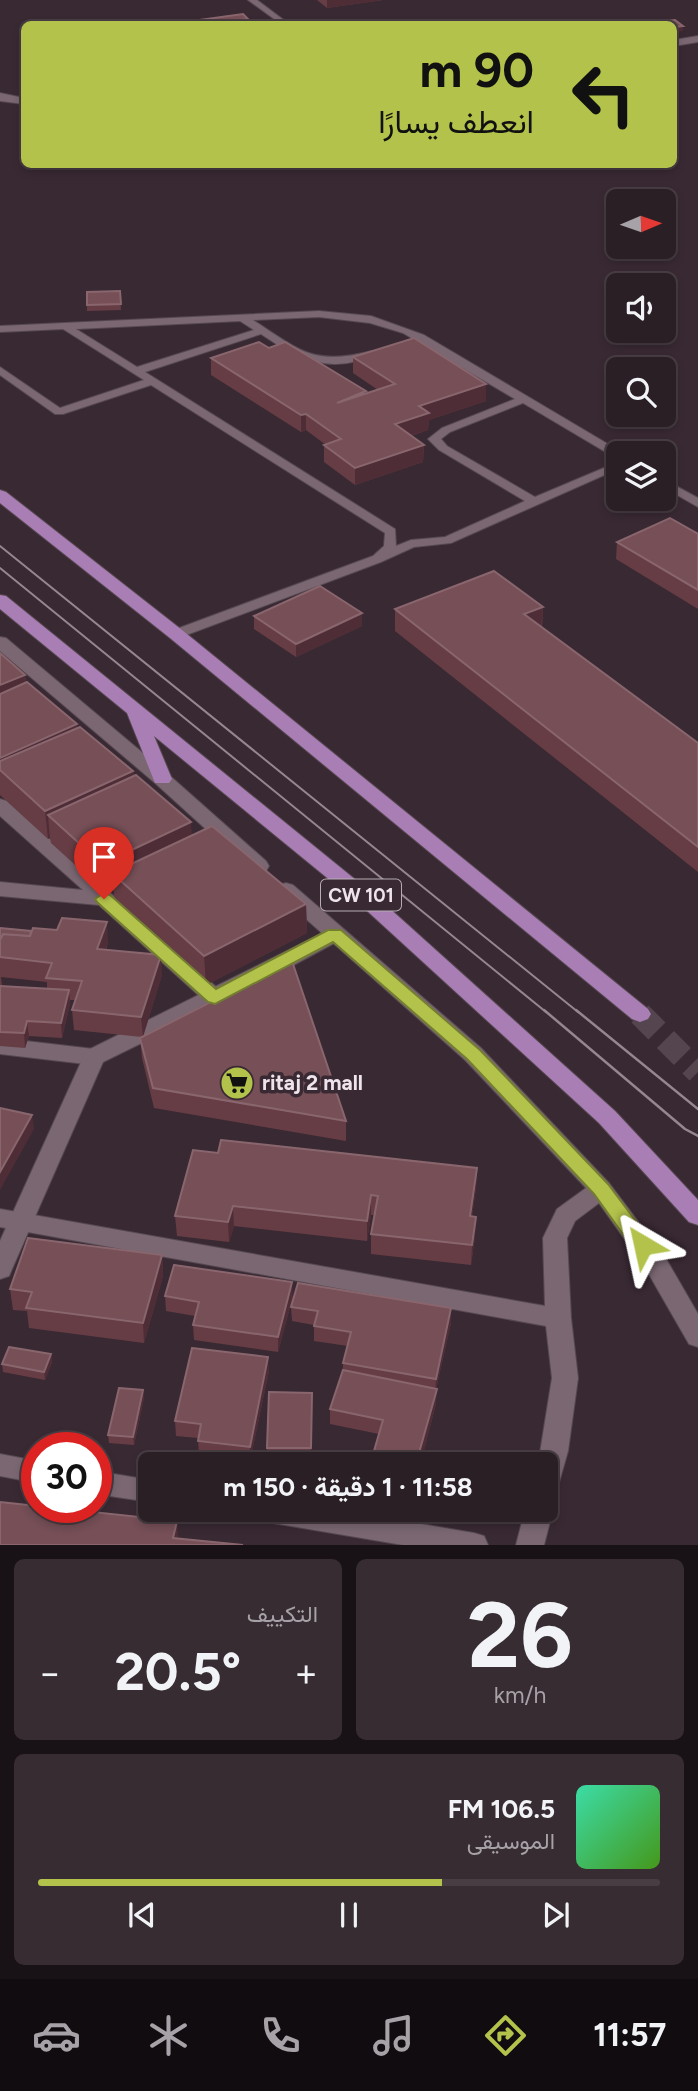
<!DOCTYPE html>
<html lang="ar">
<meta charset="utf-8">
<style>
body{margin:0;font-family:Figtree,Vazirmatn,sans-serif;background:#372c32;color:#f1f3f6;direction:rtl;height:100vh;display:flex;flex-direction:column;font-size:26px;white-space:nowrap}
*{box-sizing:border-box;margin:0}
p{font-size:23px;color:#a6a2a7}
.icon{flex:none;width:38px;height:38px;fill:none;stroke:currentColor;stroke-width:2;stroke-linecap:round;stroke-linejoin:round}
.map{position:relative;height:1545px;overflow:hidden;direction:ltr}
.panel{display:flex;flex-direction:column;gap:14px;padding:14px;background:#181115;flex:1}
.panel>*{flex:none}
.banner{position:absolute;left:21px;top:21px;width:656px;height:147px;border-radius:10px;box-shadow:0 4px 10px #0003,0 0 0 2px #473d43;direction:rtl;background:#b3c24b;color:#111;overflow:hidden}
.needle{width:46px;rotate:88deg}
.buttons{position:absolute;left:606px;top:189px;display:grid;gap:14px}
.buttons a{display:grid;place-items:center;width:70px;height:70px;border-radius:10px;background:#2b1f26;box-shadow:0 4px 10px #0003,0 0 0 2px #473d43;font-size:35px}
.speed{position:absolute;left:21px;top:1432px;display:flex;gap:14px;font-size:35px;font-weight:700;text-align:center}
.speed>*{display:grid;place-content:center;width:91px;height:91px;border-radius:50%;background:#2b1f26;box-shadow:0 4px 10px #0003,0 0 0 2px #473d43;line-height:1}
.speed .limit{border:10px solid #d22;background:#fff;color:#111}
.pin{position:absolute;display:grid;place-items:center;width:60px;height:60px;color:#fff;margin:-72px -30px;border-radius:50% 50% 50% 0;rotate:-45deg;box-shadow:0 0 7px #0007}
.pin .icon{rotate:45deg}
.me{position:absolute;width:77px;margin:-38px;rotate:324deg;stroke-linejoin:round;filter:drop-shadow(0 0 5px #0008)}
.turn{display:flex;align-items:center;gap:24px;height:147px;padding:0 28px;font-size:32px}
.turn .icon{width:91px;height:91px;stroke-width:2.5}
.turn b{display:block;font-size:49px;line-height:60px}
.big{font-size:52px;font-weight:700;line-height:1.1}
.panel .card{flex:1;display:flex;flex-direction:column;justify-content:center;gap:10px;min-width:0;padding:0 24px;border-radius:10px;background:#372c32}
.panel .dial{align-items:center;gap:0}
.dial b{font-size:91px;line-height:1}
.song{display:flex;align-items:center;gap:21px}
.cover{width:84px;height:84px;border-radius:10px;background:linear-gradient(135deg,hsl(160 70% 55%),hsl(100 70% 35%))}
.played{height:7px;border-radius:4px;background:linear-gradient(90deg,#b3c24b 65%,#473d43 65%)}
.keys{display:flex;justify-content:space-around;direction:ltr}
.heat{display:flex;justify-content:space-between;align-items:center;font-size:38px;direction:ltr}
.panel .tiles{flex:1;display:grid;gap:14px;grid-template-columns:1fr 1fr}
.card:last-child{grid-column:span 2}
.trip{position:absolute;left:138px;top:1452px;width:420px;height:70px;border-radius:10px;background:#2b1f26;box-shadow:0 4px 10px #0003,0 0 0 2px #473d43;font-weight:700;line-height:70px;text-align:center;direction:rtl}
.tab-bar{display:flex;height:112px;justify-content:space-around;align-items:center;background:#110c0f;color:#a6a2a7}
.tab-bar .icon{width:49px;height:49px}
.tab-bar .on{color:#b3c24b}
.tab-bar b{font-size:32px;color:#f1f3f6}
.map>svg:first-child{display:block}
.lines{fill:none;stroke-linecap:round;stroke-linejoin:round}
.trunk-tunnel{stroke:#54454f;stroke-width:24;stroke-dasharray:24 12;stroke-linecap:butt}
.service-casing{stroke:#564850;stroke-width:2}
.minor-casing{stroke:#564850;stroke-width:2}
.tertiary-casing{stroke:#564850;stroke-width:2}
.primary-casing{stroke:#564850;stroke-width:2}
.service{fill:#7a6772;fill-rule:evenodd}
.minor{fill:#7a6772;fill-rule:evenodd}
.tertiary{fill:#7a6772;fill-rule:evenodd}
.primary{fill:#a97eb5;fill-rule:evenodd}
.tram-far1{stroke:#94878f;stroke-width:2}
.tram{stroke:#94878f;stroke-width:2.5}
.wall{fill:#673d45;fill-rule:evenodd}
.shaded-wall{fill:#4f2d37}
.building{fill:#764f57;stroke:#89666e;stroke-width:2}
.route{fill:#b3c24b;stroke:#747e31;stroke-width:2}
.labels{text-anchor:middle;stroke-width:7;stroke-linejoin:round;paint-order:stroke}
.shield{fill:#392933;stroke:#b8acb4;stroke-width:2}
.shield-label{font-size:19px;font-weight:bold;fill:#efe4eb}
.poi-label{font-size:21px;font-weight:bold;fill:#efe4eb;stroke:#392933;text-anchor:start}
</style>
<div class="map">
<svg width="698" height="1545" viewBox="0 0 698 1545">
<rect width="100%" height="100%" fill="#392933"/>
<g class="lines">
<polyline class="trunk-tunnel" points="640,1014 698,1072"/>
<defs>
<g id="service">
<polygon points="248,0 257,0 289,24 281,24"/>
<path d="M 319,311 L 371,316 L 424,335 L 623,453 L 618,453 L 618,458 L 614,457 L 523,403 L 450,432 L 441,439 L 447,446 L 535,497 L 618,462 L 618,469 L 451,543 L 414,547 L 381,562 L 181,637 L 171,637 L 170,634 L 171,631 L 373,556 L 384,546 L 385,533 L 151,385 L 63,414 L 55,414 L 0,375 L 0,367 L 60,408 L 144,380 L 63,329 L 0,332 L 0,326 ZM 319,317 L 370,323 L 403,333 L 515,399 L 442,428 L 428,439 L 439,450 L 525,501 L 445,537 L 411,540 L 396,546 L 395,529 L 145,372 L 261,334 C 290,354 321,371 357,361 C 364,359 372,358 377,354 L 372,351 C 313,366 301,351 253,320 ZM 240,321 L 254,330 L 137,367 L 76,329 Z"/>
<polygon points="663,479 698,498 698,507 663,487"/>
</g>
<g id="minor">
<polygon points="0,637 6,638 169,775 266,861 269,866 266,871 252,871 155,783 0,651"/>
<polygon points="0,799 7,801 223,993 226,998 223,1003 215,1005 207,1003 99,905 0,896 0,882 83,890 0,816"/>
<polygon points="286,883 293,885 481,1048 609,1183 665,1257 698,1314 698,1347 689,1344 647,1271 599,1203 575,1221 567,1238 571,1318 578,1378 568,1451 556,1493 546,1497 546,1465 538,1465 552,1378 546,1326 0,1227 0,1209 545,1306 543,1238 557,1209 586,1188 465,1060 279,895 276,890 279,885"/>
<polygon points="0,1038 94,1049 102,1051 105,1057 102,1063 94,1065 0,1054"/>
<polygon points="546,1501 553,1510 544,1545 516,1545 525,1510 546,1510"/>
</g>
<g id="tertiary">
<polygon points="698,36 698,42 674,46 674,40"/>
<polygon points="0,93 24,98 24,104 0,101"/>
<polygon points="335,927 342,929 346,934 342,939 223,1003 103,1062 12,1269 9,1276 0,1279 0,1241 86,1051"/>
<polygon points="0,1454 37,1461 37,1483 0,1476"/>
<polygon points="96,1471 150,1480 150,1502 96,1494"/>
<polygon points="253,1510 339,1510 474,1533 484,1536 488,1545 403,1545 267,1522 257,1518"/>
</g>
<g id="primary">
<polygon points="0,490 6,492 182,630 648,1009 651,1014 648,1019 640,1022 632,1019 170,638 0,503"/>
<polygon points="0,595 6,596 378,898 615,1111 698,1200 698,1225 689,1222 599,1123 364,908 154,736 172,779 169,783 155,783 127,713 0,609"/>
</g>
</defs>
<use href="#service" class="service-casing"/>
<use href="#minor" class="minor-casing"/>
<use href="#tertiary" class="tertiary-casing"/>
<use href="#primary" class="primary-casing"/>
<use href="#service" class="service"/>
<use href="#minor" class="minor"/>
<use href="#tertiary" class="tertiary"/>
<use href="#primary" class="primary"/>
<g class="tram-far1">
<polyline points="0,546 578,1012"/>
<polyline points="0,568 546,1012"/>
</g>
<g class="tram">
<polyline points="544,1010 685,1129 698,1136"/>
<polyline points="576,1010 698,1109"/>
</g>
</g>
<g class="wall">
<polygon points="317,0 383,0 327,8"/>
<polygon points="120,291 121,310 87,311 87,305"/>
<polygon points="269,348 366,394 378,390 353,373 353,357 486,401 429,420 428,430 411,436 424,445 423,462 355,485 324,462 324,445 326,445 306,430 301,432 211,375 211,358"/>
<polygon points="698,534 698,609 616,559 617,542"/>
<polygon points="543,607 542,628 698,743 698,872 395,631 395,609"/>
<polygon points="254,616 362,626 296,657 254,629"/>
<polygon points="0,653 25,675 26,683 78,728 133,771 134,776 192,835 306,904 307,933 206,985 115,901 113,888 105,892 51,843 50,838 48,839 0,795"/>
<path d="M 0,928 L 108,942 L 106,950 L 162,975 L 143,1036 L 346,1121 L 346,1141 L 154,1108 L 142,1058 L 140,1038 L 142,1037 L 74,1030 L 72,1010 L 75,1000 L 70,1000 L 70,1004 L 62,1038 L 29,1036 L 25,1048 L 0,1046 ZM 1,977 L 47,982 L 47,988 L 2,986 Z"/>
<polygon points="218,1153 477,1168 476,1188 472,1216 475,1237 471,1265 371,1254 371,1234 375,1215 371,1215 367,1241 234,1226 229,1242 177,1236 175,1216"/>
<polygon points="162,1255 163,1276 144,1343 29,1328 27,1311 13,1310 10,1289"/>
<polygon points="165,1296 293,1296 278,1352 194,1340 193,1325 195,1316 166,1311"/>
<polygon points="291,1307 451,1323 436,1389 436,1404 420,1465 374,1465 374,1451 379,1434 330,1424 330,1409 343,1370 343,1363 348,1346 314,1341 314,1325 292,1321"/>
<polygon points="51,1354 52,1362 45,1380 3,1372 2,1364"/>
<polygon points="269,1371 250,1461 199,1456 198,1438 176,1436 175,1421"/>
<polygon points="143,1390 144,1398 134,1445 109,1443 108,1435"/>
<polygon points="312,1393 311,1456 267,1456 267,1448"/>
</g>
<g class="shaded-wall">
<polygon points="327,0 383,0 327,8"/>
<polygon points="248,19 248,24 241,24 241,20"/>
<polygon points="683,26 683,31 674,32 675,27"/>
<polygon points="486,384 486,401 429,420 428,430 394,441 395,424 419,406"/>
<polygon points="306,414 306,430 301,432 301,415"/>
<polygon points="424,445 423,462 355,485 355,468"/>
<polygon points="543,607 541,629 524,614"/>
<polygon points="362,613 362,626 296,657 296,644"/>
<polygon points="25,675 27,698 0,709 0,685"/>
<polygon points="77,724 80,752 0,770 0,758"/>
<polygon points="133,771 135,799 48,815 50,838 48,839 45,811"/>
<polygon points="191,822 193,850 112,873 113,888 105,892 102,864"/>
<polygon points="306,904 307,933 206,985 204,956"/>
<polygon points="107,922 108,942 99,968 97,949"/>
<polygon points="161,955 162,975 143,1037 141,1017"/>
<polygon points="69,990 70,1004 62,1038 61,1023"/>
<polygon points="27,1021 29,1036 25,1048 24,1033"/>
<polygon points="32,1115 34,1129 0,1190 0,1172"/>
<polygon points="477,1168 476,1188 469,1236 470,1216"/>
<polygon points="371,1195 371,1215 367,1241 367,1221"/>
<polygon points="233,1206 234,1226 229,1242 228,1222"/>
<polygon points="476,1217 475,1237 471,1265 472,1245"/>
<polygon points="162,1255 163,1276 144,1343 143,1323"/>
<polygon points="292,1282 293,1296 278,1352 278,1337"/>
<polygon points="451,1308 451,1323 435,1393 437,1389 436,1404 420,1465 417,1465 417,1460 435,1394 436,1379"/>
<polygon points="51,1354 52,1362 45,1380 44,1372"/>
<polygon points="268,1357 269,1371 250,1461 250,1447"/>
<polygon points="143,1390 144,1398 134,1445 133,1437"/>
<polygon points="177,1521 179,1545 173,1538"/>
</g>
<g class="building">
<polygon points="243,14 248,19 241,20 245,24 170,24"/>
<polygon points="675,20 683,26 675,27 674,24 670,24 666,21"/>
<polygon points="120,291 121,304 87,305 87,292"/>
<polygon points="414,338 486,384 419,406 429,413 395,424 424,445 355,468 324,445 341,439 306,414 301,415 211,358 259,342 269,348 285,342 366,391 337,403 395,384 353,357"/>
<polygon points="670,518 698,534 698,590 617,542"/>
<polygon points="494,571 543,607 524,614 698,743 698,847 395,609"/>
<polygon points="320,586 362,613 296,644 254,616"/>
<polygon points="0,653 25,675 0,685"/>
<polygon points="27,682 77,724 0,758 0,694"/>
<polygon points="80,727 133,771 45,811 0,770 0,761"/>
<polygon points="136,775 191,822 102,864 48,815"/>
<polygon points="212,826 306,904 204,956 112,873"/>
<polygon points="62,918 107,922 97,949 161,955 141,1017 72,1010 82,981 46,978 52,963 0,957 0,940 3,934 30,936 33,928 57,930"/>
<polygon points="0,928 31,931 30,936 3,934 0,940"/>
<polygon points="292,961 346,1121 153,1088 140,1038"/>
<polygon points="0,986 69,990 61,1023 27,1021 24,1033 0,1032"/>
<polygon points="0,1108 32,1115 0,1172"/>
<polygon points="221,1140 477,1168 470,1216 476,1217 472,1245 371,1234 378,1196 371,1195 367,1221 233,1206 228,1222 175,1216 193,1150 218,1153"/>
<polygon points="28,1238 162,1255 143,1323 26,1308 32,1292 10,1289"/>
<polygon points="174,1265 292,1282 278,1337 193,1325 199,1302 165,1296"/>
<polygon points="298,1283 451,1308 436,1379 343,1363 351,1332 314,1326 318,1311 291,1307"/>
<polygon points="9,1347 51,1354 44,1372 2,1364"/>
<polygon points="192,1348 268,1357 250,1447 198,1441 201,1424 175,1421"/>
<polygon points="343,1370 437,1389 417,1460 374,1451 383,1420 330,1409"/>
<polygon points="119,1388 143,1390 133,1437 108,1435"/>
<polygon points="269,1392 312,1393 311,1448 267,1448"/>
<polygon points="0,1502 177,1521 173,1538 243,1545 0,1545"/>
</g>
<polygon class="route" points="104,893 110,895 216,989 328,930 341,930 480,1050 608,1184 650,1240 653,1245 650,1251 643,1253 635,1251 594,1194 467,1059 333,942 215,1004 208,1002 98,903 95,899"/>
<defs>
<symbol id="supermarket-disc" viewBox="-11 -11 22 22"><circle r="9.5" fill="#b3c24b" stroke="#392933"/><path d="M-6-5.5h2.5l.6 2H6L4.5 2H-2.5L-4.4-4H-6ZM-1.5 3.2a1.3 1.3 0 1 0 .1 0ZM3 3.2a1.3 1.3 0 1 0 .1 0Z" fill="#111"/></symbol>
</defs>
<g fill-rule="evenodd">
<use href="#supermarket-disc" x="218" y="1064" width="38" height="38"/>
</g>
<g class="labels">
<rect class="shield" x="321" y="879.5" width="80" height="31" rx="5"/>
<g class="shield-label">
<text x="361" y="902">CW 101</text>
</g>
<g class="poi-label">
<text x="262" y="1090">ritaj 2 mall</text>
</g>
</g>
</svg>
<div class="buttons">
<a><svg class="needle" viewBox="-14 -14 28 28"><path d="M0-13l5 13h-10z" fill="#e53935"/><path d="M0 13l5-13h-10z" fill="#a6a2a7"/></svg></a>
<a><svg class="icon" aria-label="sound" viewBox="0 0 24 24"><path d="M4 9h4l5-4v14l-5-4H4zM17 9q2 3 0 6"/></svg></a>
<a><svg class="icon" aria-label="search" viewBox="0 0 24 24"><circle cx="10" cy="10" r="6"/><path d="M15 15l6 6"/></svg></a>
<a><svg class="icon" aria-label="layers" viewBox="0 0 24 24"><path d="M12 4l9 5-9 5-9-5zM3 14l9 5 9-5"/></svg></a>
</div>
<div class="speed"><div class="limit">30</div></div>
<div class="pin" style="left:104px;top:899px;background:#d93025"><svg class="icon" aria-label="arrive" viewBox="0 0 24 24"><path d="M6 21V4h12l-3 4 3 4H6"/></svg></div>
<svg class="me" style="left:643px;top:1245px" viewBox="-20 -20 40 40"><path d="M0-17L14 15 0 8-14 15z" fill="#b3c24b" stroke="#fff" stroke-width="4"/></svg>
<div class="trip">11:58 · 1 دقيقة · 150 m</div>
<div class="banner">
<div class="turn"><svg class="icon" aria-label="left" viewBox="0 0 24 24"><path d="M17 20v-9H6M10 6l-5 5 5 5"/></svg><div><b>90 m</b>انعطف يسارًا</div></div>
</div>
</div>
<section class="panel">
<div class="tiles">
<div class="card dial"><b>26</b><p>km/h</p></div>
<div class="card"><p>التكييف</p>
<div class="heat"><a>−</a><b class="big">20.5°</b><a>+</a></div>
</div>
<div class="card">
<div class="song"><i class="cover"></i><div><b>106.5 FM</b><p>الموسيقى</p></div></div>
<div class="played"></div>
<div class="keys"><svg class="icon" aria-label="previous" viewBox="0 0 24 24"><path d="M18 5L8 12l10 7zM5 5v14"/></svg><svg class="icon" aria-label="pause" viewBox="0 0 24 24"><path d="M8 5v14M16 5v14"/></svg><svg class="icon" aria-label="next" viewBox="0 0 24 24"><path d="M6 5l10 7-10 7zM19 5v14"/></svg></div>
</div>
</div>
</section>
<nav class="tab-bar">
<b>11:57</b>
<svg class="icon on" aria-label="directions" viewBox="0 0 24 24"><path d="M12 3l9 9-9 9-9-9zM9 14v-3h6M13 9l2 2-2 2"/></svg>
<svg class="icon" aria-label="music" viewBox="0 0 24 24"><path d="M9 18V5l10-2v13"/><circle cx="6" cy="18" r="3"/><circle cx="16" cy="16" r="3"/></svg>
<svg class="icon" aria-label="phone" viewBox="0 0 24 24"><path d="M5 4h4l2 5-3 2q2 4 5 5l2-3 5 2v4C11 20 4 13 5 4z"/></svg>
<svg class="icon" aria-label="climate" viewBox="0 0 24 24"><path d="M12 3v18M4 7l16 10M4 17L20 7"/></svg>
<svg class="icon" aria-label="car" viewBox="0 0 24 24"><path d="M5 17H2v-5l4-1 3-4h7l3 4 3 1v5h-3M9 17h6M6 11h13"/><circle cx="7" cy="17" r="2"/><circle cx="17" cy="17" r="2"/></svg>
</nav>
